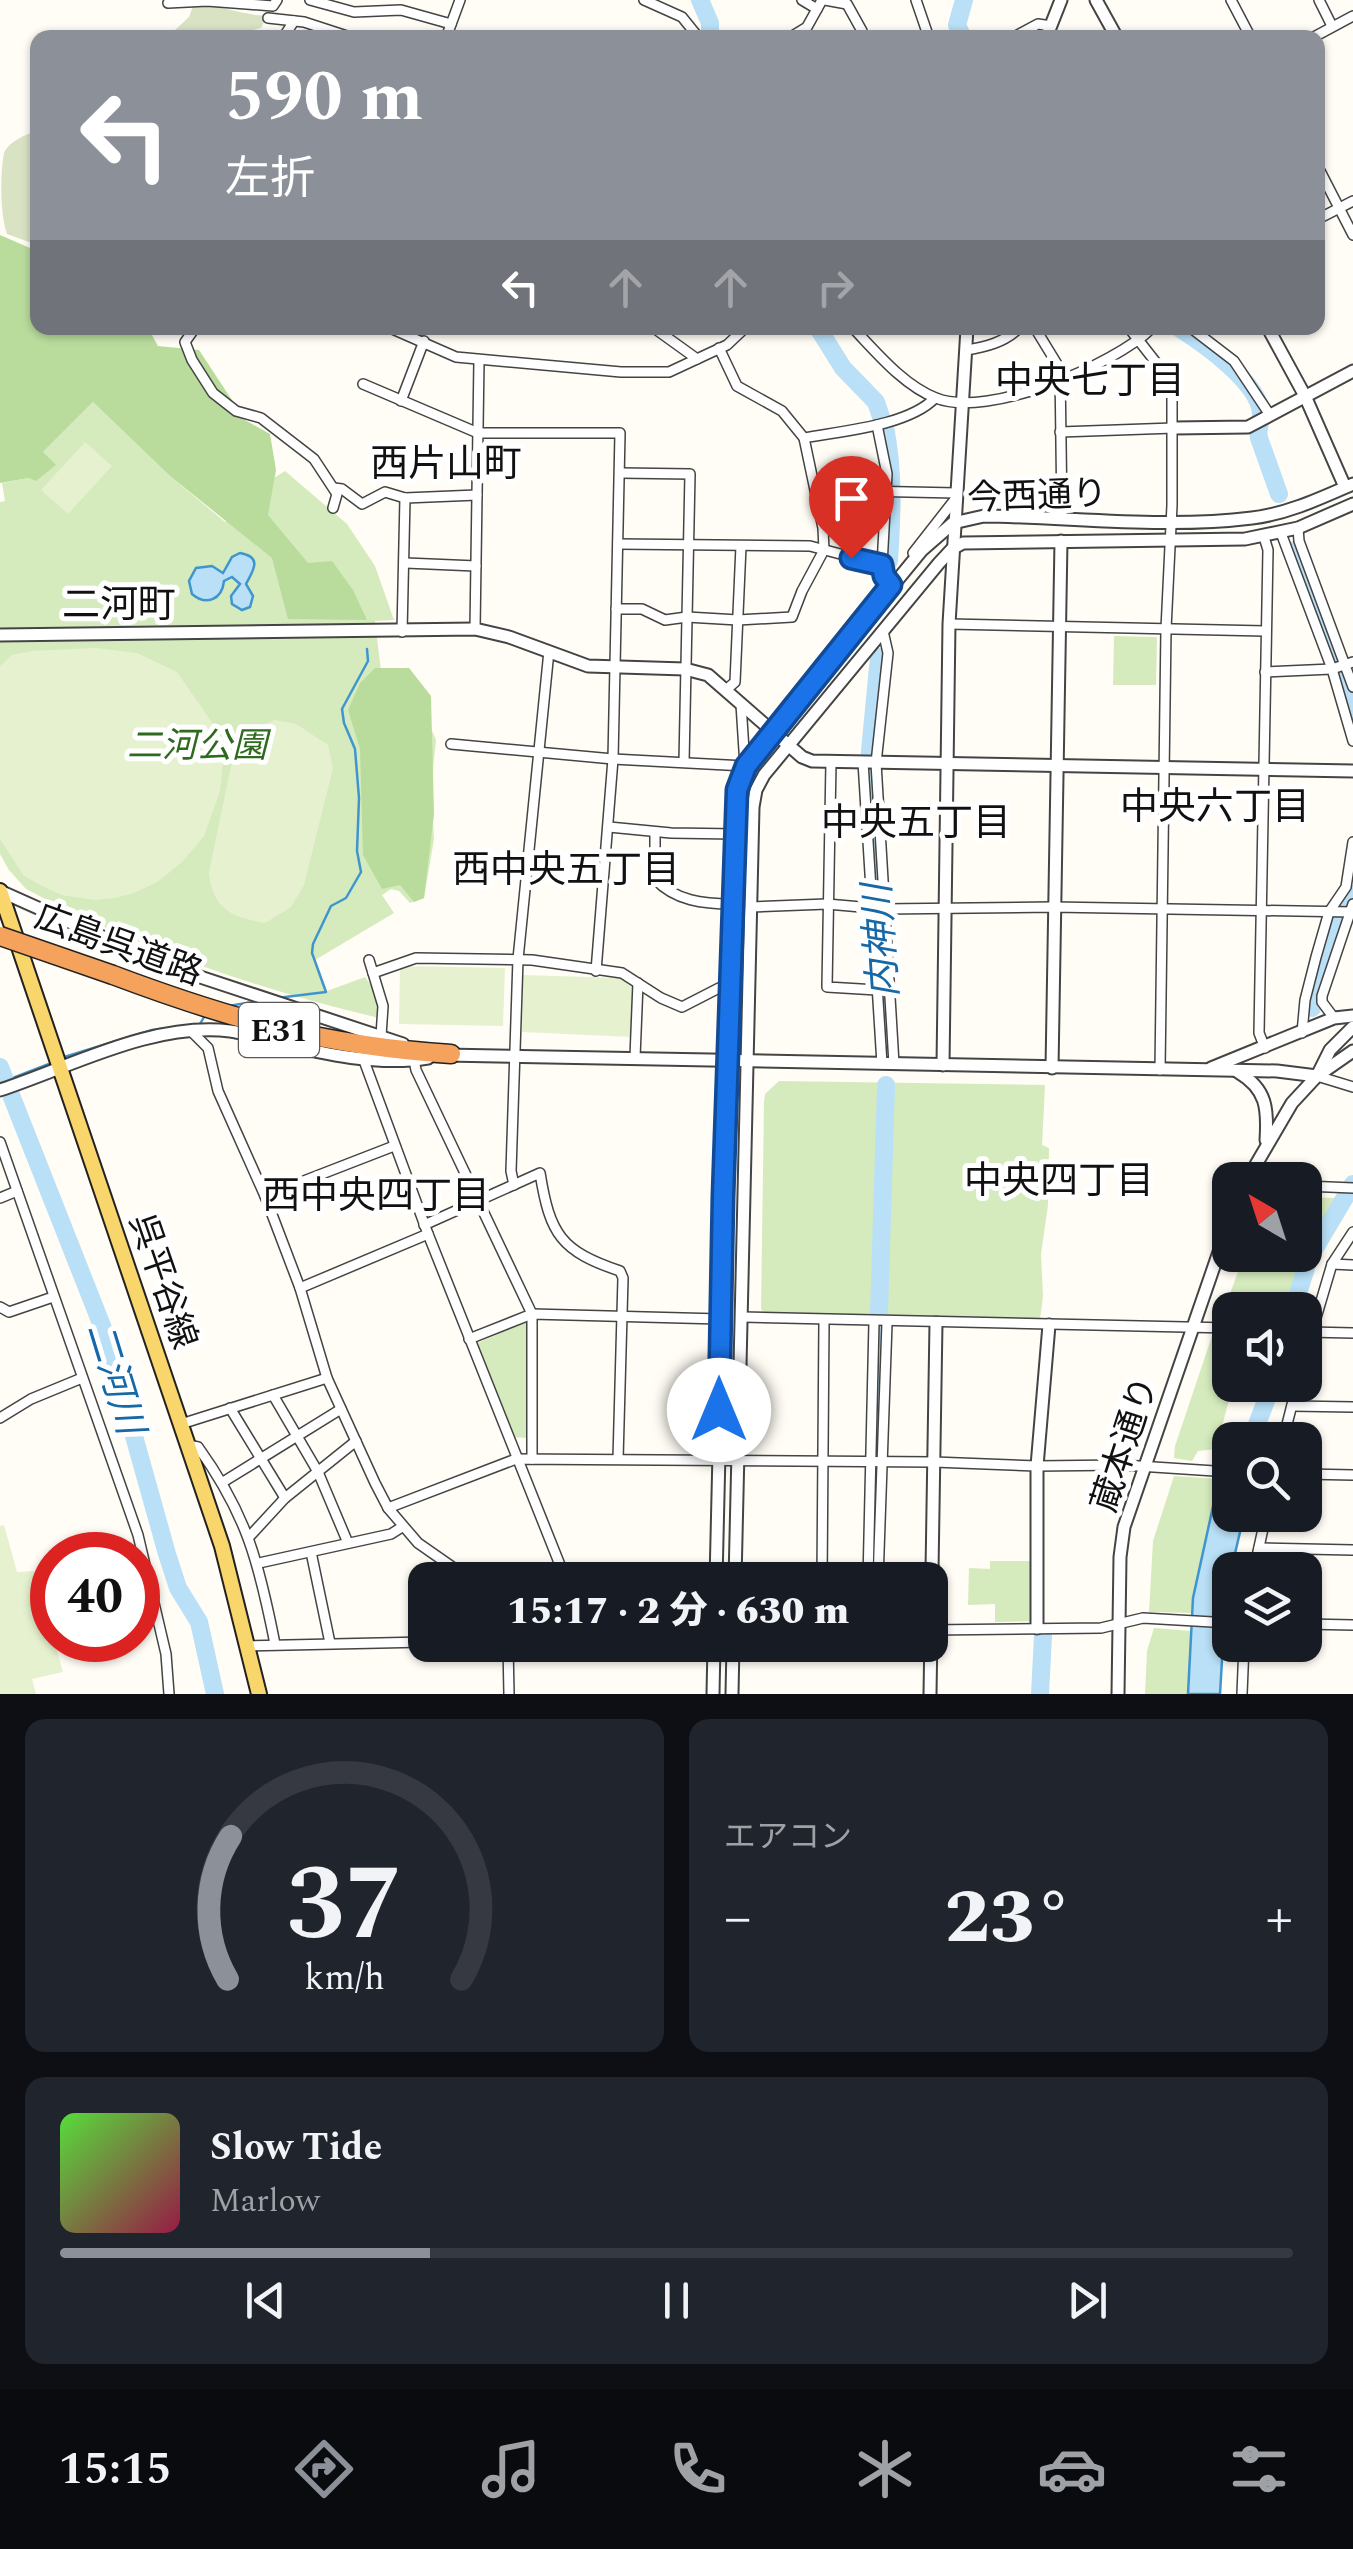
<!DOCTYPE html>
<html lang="ja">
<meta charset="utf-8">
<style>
body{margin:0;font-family:Spectral,"Noto Sans JP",serif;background:#20242c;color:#f1f3f6;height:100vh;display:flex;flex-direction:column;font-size:38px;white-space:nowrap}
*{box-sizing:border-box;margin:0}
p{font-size:32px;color:#9ea1a6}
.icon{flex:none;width:55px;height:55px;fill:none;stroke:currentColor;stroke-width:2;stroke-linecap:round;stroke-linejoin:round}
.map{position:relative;height:1694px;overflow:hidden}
.details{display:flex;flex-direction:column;gap:25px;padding:25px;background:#0d0f14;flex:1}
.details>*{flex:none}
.guide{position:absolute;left:30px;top:30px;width:1295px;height:305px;border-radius:20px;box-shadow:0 2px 8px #0004;background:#8c9099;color:#fff;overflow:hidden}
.needle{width:65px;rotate:321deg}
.tools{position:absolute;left:1212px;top:1162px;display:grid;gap:20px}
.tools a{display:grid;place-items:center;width:110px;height:110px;border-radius:20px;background:#171b24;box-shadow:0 2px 8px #0004;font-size:50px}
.speed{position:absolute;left:30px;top:1532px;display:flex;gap:20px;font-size:50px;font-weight:700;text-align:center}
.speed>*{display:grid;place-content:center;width:130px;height:130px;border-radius:50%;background:#171b24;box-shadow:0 2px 8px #0004;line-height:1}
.speed .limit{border:15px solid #d22;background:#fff;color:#111}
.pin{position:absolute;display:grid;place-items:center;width:85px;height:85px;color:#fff;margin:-102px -42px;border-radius:50% 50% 50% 0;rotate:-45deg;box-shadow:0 0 10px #0007}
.pin .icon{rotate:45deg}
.me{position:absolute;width:110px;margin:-55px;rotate:0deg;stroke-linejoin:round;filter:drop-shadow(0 0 8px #0008)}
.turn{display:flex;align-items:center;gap:35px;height:210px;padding:0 30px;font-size:45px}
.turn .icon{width:130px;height:130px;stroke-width:2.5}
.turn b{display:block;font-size:70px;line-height:85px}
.lanes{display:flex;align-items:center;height:95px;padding:0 30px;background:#0003;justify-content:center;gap:50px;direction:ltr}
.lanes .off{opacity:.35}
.big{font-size:75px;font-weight:800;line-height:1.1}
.details .widget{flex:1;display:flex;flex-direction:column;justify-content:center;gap:15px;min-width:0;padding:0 35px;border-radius:20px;background:#20242c}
.details .dial{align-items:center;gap:0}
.dial svg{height:260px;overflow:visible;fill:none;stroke:#363941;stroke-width:7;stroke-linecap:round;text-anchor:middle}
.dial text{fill:#f1f3f6;stroke:none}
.song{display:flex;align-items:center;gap:30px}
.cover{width:120px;height:120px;border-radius:15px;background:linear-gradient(135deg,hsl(110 70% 55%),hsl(340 70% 35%))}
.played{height:10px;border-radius:5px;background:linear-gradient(90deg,#8c9099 30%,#363941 30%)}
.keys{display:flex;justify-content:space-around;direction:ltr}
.heat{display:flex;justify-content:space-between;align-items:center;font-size:55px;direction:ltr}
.details .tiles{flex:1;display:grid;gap:25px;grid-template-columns:1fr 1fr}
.widget:last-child{grid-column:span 2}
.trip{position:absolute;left:408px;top:1562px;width:540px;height:100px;border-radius:20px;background:#171b24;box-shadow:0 2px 8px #0004;font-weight:800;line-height:100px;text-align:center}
.dock{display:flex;height:160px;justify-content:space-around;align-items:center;background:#090b0e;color:#9ea1a6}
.dock .icon{width:70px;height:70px}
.dock .selected{color:#8c9099}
.dock b{font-size:45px;color:#f1f3f6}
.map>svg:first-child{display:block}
.green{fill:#d5ebbd}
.forest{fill:#b9dc9c}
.cemetery{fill:#d9e3c4}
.pitch{fill:#e6f2cf}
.water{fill:#b9e0f7;stroke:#3f96cf;stroke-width:2.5}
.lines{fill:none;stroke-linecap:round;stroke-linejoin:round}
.stream{stroke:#3f96cf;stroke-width:2.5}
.river{stroke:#b9e0f7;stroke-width:18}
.minor-casing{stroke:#444;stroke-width:12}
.tertiary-casing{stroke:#444;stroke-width:15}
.primary-casing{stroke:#222;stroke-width:18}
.motorway-casing{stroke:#222;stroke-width:21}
.minor{stroke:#fff;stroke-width:9}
.tertiary{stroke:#fff;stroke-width:11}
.primary{stroke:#f9d66b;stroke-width:14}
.motorway{stroke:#f5a25d;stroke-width:18}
.motorway-bridge-casing{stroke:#222;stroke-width:21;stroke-linecap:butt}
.motorway-bridge{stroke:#f5a25d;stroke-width:18}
.route-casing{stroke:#114b97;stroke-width:25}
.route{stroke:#1a73e8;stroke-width:18}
.labels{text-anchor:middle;stroke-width:10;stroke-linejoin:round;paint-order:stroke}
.shield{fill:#fff;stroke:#585858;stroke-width:2.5}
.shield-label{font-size:32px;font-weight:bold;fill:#111}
.street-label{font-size:35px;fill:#111;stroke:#fff}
.park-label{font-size:35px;font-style:italic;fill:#2f6b1f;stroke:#fff}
.neighbourhood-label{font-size:38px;fill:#111;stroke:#fff}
.water-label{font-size:38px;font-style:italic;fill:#1768a6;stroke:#fff}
</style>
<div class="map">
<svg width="1353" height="1694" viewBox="0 0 1353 1694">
<rect width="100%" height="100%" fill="#fffdf5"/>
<g class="green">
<path d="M 93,402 L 170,476 L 225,522 L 263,485 L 285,471 L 347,524 L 375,566 L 394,620 L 375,621 L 381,671 L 424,712 L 436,740 L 431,788 L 434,839 L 424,898 L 410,903 L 399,891 L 391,889 L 382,895 L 394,913 L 315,960 L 327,991 L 365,977 L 375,991 L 379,1018 C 257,989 137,948 26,889 L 9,870 L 0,854 L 0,502 L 5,501 L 2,483 L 29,478 L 55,466 L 42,453 Z"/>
<polygon points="1114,636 1157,637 1156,685 1113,685"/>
<polygon points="779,1081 1045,1085 1042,1145 1049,1148 1048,1205 1041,1254 1043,1296 1040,1320 766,1315 761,1309 764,1102 765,1094"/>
<polygon points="1305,1197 1337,1198 1305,1252"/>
<polygon points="1244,1255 1303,1255 1285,1310 1230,1310 1230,1320 1221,1319"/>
<polygon points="527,1322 527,1438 512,1437 477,1343"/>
<polygon points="1213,1333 1230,1336 1230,1385 1233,1385 1216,1449 1198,1451 1192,1461 1174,1458 1175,1446"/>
<polygon points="1174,1476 1219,1479 1192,1613 1149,1612 1153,1541"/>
<polygon points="990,1561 1033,1561 1033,1621 995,1622 995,1604 968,1605 969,1568 990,1569"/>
<polygon points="1154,1628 1191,1631 1188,1694 1145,1694 1147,1651"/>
</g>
<g class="forest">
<polygon points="0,235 37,251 38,328 148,328 158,346 199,350 245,420 270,434 276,470 268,515 308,563 332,561 353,590 367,620 288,619 272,558 170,476 93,402 43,452 56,465 36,481 29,478 0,483"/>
<polygon points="375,668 409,668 431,696 434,814 424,898 414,902 400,885 382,889 363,855 360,749 348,710 360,683"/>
</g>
<g class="cemetery">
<path d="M 201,5 C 224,6 243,15 267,16 L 261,28 L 224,37 L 175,30 L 189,17 L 193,6 Z"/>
<path d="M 37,130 L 37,245 L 7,234 C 0,213 0,175 4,153 C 9,141 26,135 37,130 Z"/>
</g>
<g class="pitch">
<polygon points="85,442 112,466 68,514 41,490"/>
<polygon points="95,648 137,653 177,672 218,731 223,761 220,791 204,836 183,861 159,881 134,893 115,898 94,900 62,895 46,888 24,876 0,839 0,666 12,655 32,651"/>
<path d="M 274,720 L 296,724 L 328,745 L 333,768 L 304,885 L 291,907 L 265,923 C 233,918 212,909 209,872 L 234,752 L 246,734 Z"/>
<polygon points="400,966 505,968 503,1026 399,1024"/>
<polygon points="523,975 621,978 633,988 631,1037 522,1032"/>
<polygon points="4,1525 17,1572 34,1571 63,1672 32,1679 36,1694 0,1694 0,1526"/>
</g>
<g class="water">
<path d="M 240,553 C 264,557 252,572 246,584 L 253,596 L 250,607 L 242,610 L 232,604 L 231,596 L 240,584 L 232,577 L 224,581 C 222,600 206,606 192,594 L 189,581 L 196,568 L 212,566 L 223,573 L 232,557 Z"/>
<polygon points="1219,1479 1230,1480 1230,1515 1244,1515 1226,1592 1220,1694 1188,1694 1193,1598"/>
</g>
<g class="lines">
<g class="stream">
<polyline points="277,998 326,992 312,953 313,944 331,906 346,898 361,872 357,851 359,798 355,749 344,723 342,709 368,661 367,649"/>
<polyline points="228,1006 259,1001"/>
<polyline points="61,1058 152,1030 200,1024 204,1017"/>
<polyline points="5,1081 54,1062"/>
</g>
<g class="river">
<polyline points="700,0 710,23 710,38"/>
<polyline points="963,38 957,25 964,0"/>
<polyline points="818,328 843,368 876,402 881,417"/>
<path d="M 1179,328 C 1203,343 1260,383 1261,414 C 1261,424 1257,428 1259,438 L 1279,494"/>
<path d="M 885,427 C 894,472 892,515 889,561"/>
<polyline points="1295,550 1342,679 1353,720"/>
<polyline points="879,657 868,772 887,1045"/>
<path d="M 1312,1008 C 1319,967 1337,932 1353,894"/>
<polyline points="0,1067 106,1336 167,1554 178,1588 199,1622 215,1694"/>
<polyline points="1293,1310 1309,1258 1353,1184"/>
<polyline points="879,1314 886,1085"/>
<polyline points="1251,1440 1272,1385"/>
<polyline points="877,1450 881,1328"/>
<polyline points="873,1580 876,1470"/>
<polyline points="1040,1694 1043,1636"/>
</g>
<defs>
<g id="minor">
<polyline points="310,0 354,12 401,10 451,24"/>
<polyline points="644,0 682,17 699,38"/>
<polyline points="802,0 817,9"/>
<polyline points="825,0 847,4 862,31"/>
<polyline points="916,0 929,38"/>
<polyline points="1231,0 1251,38"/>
<polyline points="1319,0 1332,26"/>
<polyline points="168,3 207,1 273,6 277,0"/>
<polyline points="268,18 304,22 353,38"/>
<polyline points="283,38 294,21"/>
<polyline points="446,38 460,0"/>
<polyline points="789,38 807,27 822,0"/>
<polyline points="1012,38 1038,24 1051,26"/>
<polyline points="1312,38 1353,16"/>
<polyline points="1318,167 1353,235"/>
<polyline points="1318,219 1353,201"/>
<polyline points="195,328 185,342 192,360 213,393 236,411 261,418 314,459 337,494 333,508"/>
<polyline points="390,328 456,357 621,372 669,372 727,345 745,328"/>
<polyline points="654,328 697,359"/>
<path d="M 853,328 C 876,352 904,386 936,398 C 988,419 1114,365 1152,328"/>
<polyline points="1035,328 1060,369 1062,517"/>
<polyline points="1129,328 1172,383 1172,505 1166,629 1160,1070"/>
<polyline points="1191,328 1234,361 1270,415"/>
<path d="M 966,350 C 986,347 1005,342 1019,328"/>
<polyline points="363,384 478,433 620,433 613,759 596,971"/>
<polyline points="401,401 424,341"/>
<polyline points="877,425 887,474 882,565 884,576 891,585 896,578"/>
<polyline points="1060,432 1174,428"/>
<path d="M 804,438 C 841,431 908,426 935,398"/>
<polyline points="621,473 690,474 684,762"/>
<polyline points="334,488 342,489 362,504 385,492 405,498 477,495"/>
<polyline points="815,490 956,493"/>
<polyline points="1298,528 1299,541 1353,687"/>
<polyline points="1281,533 1332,669 1353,741"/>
<polyline points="1264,537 1268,550 1259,1033 1265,1048"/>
<polyline points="618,544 810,546 882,565"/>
<polyline points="913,553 956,498"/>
<polyline points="406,563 476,566"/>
<polyline points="616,609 642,609 665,620 687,617 738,620 792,617 802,591 824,550 823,528 804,438 782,411 737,386 719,348"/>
<polyline points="949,624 1265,631"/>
<polyline points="475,629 479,360"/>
<polyline points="883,631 888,653 876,763 894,1064"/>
<polyline points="402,632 405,498"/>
<polyline points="1265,672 1332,669 1353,662"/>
<polyline points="727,689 735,682 741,546"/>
<polyline points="451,744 613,759 745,766 741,704"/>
<polyline points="831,762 827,987 877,990"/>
<polyline points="863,762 882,1064"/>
<polyline points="609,827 671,833 735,834"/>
<path d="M 655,832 L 655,879 C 675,901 704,904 732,904"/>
<polyline points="751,907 827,904 884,909 1053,907 1353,912"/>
<polyline points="369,960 373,973 416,958 532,960 622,973 661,998 682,1007 719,988 729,988"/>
<polyline points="373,973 383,1006 381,1036"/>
<polyline points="1334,1018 1322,1002 1322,996 1353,904"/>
<polyline points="191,1031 208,1048 218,1091 265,1196 300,1288 327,1378 375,1483 388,1508 418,1543 471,1580"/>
<polyline points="1302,1033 1305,1000 1316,957 1329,912 1346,887 1353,842"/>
<polyline points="635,1057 638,983"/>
<polyline points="363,1058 428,1234 566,1580"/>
<polyline points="414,1060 416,1070 532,1314 532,1459"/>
<polyline points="1317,1076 1353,1087"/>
<polyline points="0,1142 138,1535 166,1654 169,1694"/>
<polyline points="514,1185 511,1171 518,959 549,651"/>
<polyline points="1305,1186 1353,1188"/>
<polyline points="265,1196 394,1146"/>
<polyline points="0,1198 17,1191"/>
<path d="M 424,1225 L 540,1173 C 550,1235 561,1251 620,1271 L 623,1278 L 618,1459"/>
<polyline points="1332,1264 1353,1265"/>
<polyline points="300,1288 428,1234"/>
<polyline points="0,1307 9,1312 53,1297"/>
<polyline points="743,1317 1230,1328"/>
<polyline points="1308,1332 1353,1333"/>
<polyline points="469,1339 532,1314 720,1319"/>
<polyline points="1305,1355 1332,1264 1353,1232"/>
<polyline points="273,1395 318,1472 348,1543"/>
<polyline points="1292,1406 1353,1407"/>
<polyline points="230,1408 285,1498"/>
<polyline points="0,1418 31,1399 82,1378"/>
<polyline points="181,1424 327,1378"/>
<polyline points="1283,1440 1297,1385"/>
<path d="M 188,1445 L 198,1447 C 247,1515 259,1563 275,1644"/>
<polyline points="1305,1474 1353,1475"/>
<polyline points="223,1482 341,1409"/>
<polyline points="388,1508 516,1459 934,1462 1037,1466 1123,1465 1230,1472"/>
<polyline points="249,1537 285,1498 356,1441"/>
<polyline points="1259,1548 1353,1550"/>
<polyline points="311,1552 330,1643"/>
<polyline points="259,1563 391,1534 402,1527"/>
<polyline points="1254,1570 1266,1515"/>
<polyline points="822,1580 824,1321"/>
<polyline points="868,1580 874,1322"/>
<polyline points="878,1580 887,1323"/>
<polyline points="1305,1624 1353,1625"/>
<polyline points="930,1630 1101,1628 1143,1618 1230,1623"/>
<polyline points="508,1645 509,1694"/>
<polyline points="247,1646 425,1642"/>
<polyline points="1242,1694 1244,1645"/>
</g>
<g id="tertiary">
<polyline points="1096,0 1117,38"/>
<polyline points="1046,38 1061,0"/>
<polyline points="1268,328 1305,396 1345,487"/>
<polyline points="1174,428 1248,427 1353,371"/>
<polyline points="0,635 475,629 509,637 588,666 685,669 708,675 802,757 812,761 1353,771"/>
<polyline points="0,891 170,967 403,1044"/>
<polyline points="446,1055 1277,1071 1317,1076"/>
<polyline points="943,1065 949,624 967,328"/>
<polyline points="1052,1068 1061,541"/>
<polyline points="1211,1068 1334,1018 1353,1016"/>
<path d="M 1238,1072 C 1267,1089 1268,1109 1266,1140"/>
<polyline points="1320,1074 1353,1051"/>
<path d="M 0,1090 C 73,1066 152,1022 230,1031 C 245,1033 260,1039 275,1042 C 324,1054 378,1066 428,1058"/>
<polyline points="1247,1180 1292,1103 1317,1076 1330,1050 1353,1027"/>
<path d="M 716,1580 L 732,904 L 737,790 L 745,766 L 922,550 L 953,523 L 984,516 C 1072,517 1164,529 1252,518 C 1287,514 1321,498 1353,484"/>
<polyline points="735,1580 753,807 756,790 764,775 939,563 952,549 963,543 1245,539 1298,528 1353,504"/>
<polyline points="1037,1628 1037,1466 1049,1325"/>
<polyline points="713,1694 714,1645"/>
<polyline points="732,1694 733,1645"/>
<polyline points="930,1694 936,1323"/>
<polyline points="1118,1694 1120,1557 1124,1527 1230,1220"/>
</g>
<polyline id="primary" points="0,891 222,1546 259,1694"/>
<path id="motorway" d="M 113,975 C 230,1019 325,1046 451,1054"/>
</defs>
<use href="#minor" class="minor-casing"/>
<use href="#tertiary" class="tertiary-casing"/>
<use href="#primary" class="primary-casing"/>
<use href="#motorway" class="motorway-casing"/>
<use href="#minor" class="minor"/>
<use href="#tertiary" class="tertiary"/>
<use href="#primary" class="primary"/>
<use href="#motorway" class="motorway"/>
<defs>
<polyline id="motorway-bridge" points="0,936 113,975"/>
</defs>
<use href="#motorway-bridge" class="motorway-bridge-casing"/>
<use href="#motorway-bridge" class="motorway-bridge"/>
</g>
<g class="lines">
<defs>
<polyline id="route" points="719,1410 723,1196 737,790 746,766 891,585 884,576 882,565 851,558"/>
</defs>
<use href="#route" class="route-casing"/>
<use href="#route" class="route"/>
</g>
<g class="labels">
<rect class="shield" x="239" y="1003" width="80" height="54" rx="8"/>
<g class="shield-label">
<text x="279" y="1041">E31</text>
</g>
<g class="street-label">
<text transform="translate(1037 495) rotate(-2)" y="12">今西通り</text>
<text transform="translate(119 944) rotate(20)" y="12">広島呉道路</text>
<text transform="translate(164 1281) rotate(71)" y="12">呉平谷線</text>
<text transform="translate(1124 1444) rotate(-72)" y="12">蔵本通り</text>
</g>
<g class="park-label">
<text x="197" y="757">二河公園</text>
</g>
<g class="neighbourhood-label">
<text x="1090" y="393">中央七丁目</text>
<text x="446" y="476">西片山町</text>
<text x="119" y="617">二河町</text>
<text x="1215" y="819">中央六丁目</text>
<text x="916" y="835">中央五丁目</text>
<text x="566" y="882">西中央五丁目</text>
<text x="1059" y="1193">中央四丁目</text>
<text x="376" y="1208">西中央四丁目</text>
</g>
<g class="water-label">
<text transform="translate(880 941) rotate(-94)" y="13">内神川</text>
<text transform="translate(116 1378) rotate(73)" y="13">二河川</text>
</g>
</g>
</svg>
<div class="tools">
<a><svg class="needle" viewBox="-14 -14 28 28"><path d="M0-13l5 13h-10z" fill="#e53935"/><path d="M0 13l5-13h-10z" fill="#9ea1a6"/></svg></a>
<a><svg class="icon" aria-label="sound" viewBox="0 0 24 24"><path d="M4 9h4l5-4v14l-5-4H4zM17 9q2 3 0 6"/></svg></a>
<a><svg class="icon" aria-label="search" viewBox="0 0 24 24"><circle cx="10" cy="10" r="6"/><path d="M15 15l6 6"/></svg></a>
<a><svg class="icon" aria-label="layers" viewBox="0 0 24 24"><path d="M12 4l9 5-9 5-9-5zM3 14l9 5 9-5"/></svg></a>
</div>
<div class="speed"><div class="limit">40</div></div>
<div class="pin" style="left:851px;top:558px;background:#d93025"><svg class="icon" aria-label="arrive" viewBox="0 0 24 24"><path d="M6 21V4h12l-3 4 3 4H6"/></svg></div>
<svg class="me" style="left:719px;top:1410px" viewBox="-20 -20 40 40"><circle r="19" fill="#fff"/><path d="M0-13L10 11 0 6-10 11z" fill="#1a73e8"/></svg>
<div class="trip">15:17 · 2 分 · 630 m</div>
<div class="guide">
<div class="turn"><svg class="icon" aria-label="left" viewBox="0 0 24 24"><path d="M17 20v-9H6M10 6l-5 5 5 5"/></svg><div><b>590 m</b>左折</div></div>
<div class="lanes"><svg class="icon" aria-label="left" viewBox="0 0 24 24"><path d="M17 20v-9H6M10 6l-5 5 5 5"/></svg><svg class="icon off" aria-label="ahead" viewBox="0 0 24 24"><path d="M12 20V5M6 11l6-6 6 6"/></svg><svg class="icon off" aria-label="ahead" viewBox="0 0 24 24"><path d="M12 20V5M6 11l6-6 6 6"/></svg><svg class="icon off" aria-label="right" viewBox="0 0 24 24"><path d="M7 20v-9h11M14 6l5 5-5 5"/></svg></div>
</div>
</div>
<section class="details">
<div class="tiles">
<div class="widget dial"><svg viewBox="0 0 100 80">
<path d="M14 69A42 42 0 1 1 86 69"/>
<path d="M14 69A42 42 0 0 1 15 25" stroke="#8c9099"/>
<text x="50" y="56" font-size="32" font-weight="700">37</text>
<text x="50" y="72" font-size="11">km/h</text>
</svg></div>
<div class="widget"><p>エアコン</p>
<div class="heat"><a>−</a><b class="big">23°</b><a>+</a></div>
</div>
<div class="widget">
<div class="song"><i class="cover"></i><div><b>Slow Tide</b><p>Marlow</p></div></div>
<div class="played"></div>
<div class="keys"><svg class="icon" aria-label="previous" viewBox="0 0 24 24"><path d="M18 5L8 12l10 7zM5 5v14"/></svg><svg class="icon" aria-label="pause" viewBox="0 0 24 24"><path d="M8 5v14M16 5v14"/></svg><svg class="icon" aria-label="next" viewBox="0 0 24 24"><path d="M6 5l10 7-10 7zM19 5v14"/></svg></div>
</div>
</div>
</section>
<nav class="dock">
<b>15:15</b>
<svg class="icon selected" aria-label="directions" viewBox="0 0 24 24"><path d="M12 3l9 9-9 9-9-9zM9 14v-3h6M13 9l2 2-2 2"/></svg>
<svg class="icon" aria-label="music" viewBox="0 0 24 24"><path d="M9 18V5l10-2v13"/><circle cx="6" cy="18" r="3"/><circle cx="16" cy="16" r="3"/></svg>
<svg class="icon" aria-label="phone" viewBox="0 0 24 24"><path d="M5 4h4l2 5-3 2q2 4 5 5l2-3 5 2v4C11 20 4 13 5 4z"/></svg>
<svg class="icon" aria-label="climate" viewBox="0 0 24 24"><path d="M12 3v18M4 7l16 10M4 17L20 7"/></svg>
<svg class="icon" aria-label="car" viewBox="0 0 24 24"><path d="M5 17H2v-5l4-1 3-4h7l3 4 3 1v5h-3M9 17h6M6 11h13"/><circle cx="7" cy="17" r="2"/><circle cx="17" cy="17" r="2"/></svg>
<svg class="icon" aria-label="filters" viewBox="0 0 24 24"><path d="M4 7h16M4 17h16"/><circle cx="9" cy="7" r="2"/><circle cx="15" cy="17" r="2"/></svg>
</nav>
